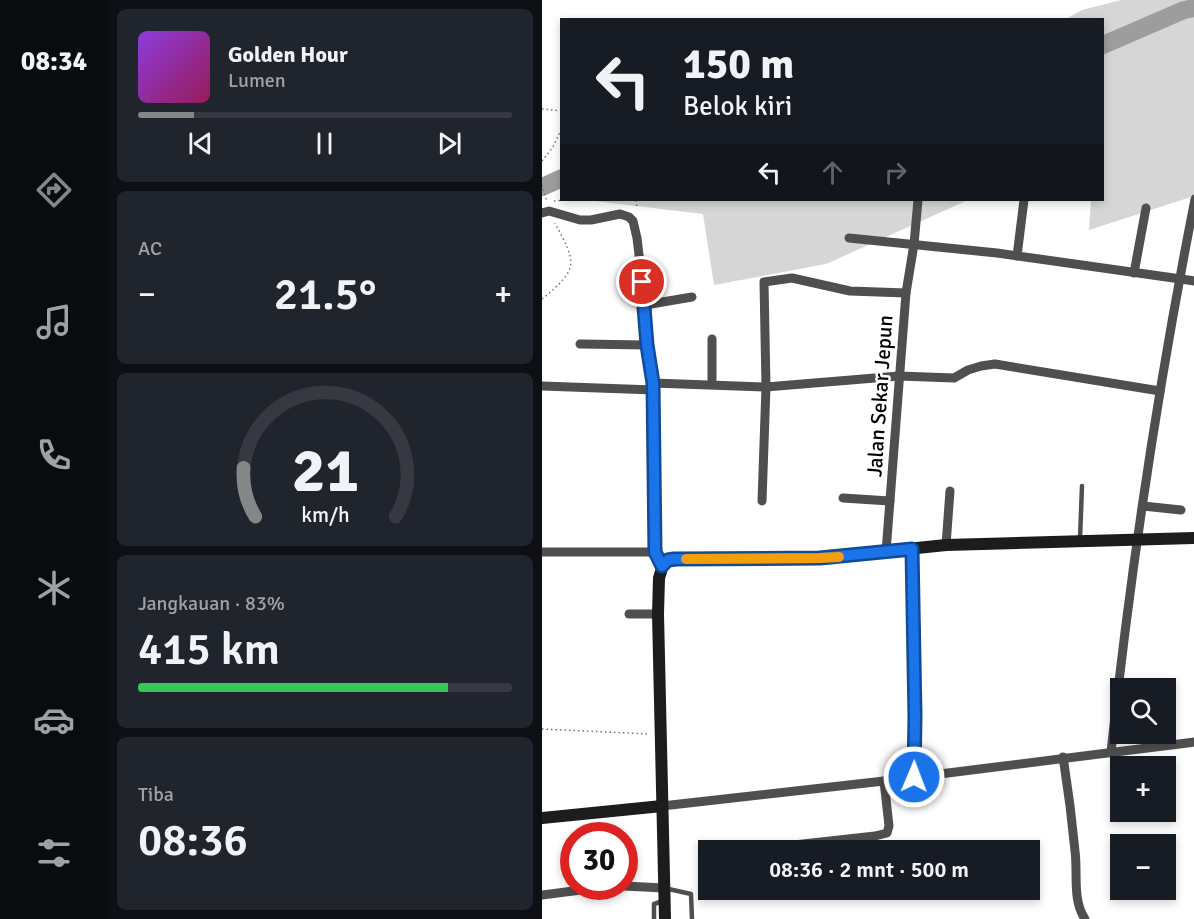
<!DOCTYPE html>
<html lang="id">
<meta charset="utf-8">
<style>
body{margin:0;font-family:Signika,sans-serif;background:#20242c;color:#f1f3f6;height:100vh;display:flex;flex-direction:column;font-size:22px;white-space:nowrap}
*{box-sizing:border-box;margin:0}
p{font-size:20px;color:#9ea1a6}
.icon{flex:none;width:33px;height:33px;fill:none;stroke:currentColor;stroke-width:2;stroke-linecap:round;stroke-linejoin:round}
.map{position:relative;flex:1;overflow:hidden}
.side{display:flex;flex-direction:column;gap:9px;padding:9px;background:#0d0f14;width:434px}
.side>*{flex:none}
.top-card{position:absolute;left:18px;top:18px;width:544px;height:183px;border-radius:0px;box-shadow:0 3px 9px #0003;background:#171b24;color:#f1f3f6;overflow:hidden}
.tools{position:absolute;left:568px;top:678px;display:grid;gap:12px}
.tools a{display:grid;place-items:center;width:66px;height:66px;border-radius:0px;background:#171b24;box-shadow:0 3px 9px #0003;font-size:30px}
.speed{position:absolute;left:18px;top:822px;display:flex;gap:12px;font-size:30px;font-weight:700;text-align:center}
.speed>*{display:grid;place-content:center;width:78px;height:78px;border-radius:50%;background:#171b24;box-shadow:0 3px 9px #0003;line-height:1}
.speed .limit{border:9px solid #d22;background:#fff;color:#111}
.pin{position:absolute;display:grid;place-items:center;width:51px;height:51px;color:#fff;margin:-26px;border:3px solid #fff;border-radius:50%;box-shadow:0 2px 6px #0007}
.me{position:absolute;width:66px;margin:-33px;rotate:1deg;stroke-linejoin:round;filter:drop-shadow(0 0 4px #0008)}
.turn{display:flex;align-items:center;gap:21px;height:126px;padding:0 24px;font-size:27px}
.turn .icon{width:78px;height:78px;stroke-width:2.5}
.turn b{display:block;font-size:42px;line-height:51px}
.lanes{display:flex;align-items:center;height:57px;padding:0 24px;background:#0003;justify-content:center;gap:30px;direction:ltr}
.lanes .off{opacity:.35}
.big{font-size:45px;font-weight:600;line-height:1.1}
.side .widget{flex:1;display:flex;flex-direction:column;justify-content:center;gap:9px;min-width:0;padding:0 21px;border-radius:9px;background:#20242c}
.side .dial{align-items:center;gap:0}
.dial svg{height:156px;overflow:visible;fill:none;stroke:#363941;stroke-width:7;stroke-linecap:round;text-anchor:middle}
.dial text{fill:#f1f3f6;stroke:none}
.song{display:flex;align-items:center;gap:18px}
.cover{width:72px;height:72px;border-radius:9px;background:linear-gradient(135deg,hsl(270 70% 55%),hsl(330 70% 35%))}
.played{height:6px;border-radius:3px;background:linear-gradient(90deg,#858687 15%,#363941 15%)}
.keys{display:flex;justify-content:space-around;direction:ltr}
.heat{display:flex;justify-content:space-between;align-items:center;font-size:33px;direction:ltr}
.charge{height:9px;border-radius:4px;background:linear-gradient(90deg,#34c759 83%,#363941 0)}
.trip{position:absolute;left:156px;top:840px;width:342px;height:60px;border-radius:0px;background:#171b24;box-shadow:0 3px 9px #0003;font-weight:600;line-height:60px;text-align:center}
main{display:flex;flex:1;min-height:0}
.tab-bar{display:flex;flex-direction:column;width:108px;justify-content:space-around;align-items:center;background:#090b0e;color:#9ea1a6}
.tab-bar .icon{width:42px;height:42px}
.tab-bar .active{color:#858687}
.tab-bar b{font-size:27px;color:#f1f3f6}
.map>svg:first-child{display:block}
.green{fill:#d6d6d6}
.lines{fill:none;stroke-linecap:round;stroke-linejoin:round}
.river{stroke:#9d9d9d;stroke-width:18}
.path{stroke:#717171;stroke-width:1.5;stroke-dasharray:1.5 3;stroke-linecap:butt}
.lane{stroke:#4f4f4f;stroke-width:4.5}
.street{stroke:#4f4f4f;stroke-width:9}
.secondary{stroke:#1c1c1c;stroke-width:12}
.route-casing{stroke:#114b97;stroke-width:15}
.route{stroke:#1a73e8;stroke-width:10}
.slow{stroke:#f59e0b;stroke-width:10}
.labels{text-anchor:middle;stroke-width:5;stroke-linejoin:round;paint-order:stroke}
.street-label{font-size:21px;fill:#000;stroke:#fff}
</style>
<main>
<nav class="tab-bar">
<b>08:34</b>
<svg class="icon active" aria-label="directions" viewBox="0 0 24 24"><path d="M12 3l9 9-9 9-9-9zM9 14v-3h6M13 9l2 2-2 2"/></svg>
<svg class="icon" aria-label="music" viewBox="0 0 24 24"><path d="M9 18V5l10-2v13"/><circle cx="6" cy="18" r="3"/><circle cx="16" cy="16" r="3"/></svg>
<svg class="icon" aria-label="phone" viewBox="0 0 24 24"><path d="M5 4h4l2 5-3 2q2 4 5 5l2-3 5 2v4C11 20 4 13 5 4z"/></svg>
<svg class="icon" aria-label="climate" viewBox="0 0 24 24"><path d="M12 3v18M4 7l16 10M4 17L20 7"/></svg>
<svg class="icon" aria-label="car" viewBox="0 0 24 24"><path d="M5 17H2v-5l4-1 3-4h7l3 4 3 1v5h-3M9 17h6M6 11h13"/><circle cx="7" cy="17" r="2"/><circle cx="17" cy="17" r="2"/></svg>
<svg class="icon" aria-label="filters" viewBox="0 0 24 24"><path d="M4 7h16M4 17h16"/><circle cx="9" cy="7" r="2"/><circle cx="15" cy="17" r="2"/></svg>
</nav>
<section class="side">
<div class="widget">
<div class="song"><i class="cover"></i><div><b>Golden Hour</b><p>Lumen</p></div></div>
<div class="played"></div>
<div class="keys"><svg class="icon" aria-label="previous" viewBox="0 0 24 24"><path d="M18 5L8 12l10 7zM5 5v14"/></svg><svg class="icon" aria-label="pause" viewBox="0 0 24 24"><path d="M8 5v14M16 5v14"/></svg><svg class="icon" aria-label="next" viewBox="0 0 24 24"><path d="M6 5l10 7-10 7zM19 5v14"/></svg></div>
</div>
<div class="widget"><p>AC</p>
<div class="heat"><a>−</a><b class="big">21.5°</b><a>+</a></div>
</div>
<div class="widget dial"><svg viewBox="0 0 100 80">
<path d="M14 69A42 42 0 1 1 86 69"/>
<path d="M14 69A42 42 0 0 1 8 44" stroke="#858687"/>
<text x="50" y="56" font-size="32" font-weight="700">21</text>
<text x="50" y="72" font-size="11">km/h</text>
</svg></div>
<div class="widget"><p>Jangkauan · 83%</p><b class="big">415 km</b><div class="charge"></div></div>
<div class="widget"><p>Tiba</p><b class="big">08:36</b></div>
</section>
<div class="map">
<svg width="653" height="919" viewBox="0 0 653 919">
<rect width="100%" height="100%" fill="#fff"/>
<g class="green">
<polygon points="579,0 652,0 652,196 547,230 549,200 561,200 561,20 522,20 540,10"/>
<polygon points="44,200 426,200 284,264 172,285 161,214"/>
</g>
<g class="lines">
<g class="river">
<polyline points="561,45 642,10 653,8"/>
<polyline points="0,187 20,178"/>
</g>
<g class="path">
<polyline points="0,109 20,111"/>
<polyline points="0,161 11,147 20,128"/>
<polyline points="0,185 5,202"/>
<polyline points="94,200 95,209"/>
<polyline points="12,201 24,200"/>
<path d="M 0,299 C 38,268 34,263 13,223"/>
<polyline points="0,729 107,734"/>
</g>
<g class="lane">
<polyline points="538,539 540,486"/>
<polyline points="122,888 149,894 150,919"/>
<polyline points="112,919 112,904 121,901"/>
</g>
<g class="street">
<polyline points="0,213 7,211 38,220 49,220 78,214 87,217 91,221 95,238 103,305 105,345 111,383 113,552 120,566"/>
<polyline points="307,238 455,253 653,281"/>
<polyline points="475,256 482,200"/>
<polyline points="592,273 604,208"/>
<polyline points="103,305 150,297"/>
<polyline points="38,344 105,345"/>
<polyline points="111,383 224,387 357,376 412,378 426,370 439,366 453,364 618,391"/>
<polyline points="170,384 170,339"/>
<polyline points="0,386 112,390"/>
<polyline points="301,498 348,501"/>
<polyline points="220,501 224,387 222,282 250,278 308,291 364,293"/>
<polyline points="601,506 639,510"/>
<polyline points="404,545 408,491"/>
<polyline points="370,549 373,717 372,777"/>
<polyline points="0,552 113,552"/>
<polyline points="344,552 364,293 372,244 376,200"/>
<polyline points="87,614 116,614"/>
<path d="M 569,752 C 589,566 617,381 653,199"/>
<path d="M 521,757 C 526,788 530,819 533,851 C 536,873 530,900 543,919"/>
<polyline points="120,806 342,781 653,742"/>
<polyline points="243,846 333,836 345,833 347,826 342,781"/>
<polyline points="82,886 122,888"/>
<polyline points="0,895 70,886"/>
</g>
<g class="secondary">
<polyline points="0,818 120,806"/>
<polyline points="123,919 116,614 117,578 122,562 140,559 278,558 404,545 653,538"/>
</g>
</g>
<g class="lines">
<defs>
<polyline id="route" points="100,282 105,345 111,383 113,552 120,566 126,560 132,559 278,558 370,549 373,717 372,777"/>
</defs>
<use href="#route" class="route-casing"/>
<use href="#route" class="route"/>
<polyline class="slow" points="144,559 278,558 297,557"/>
</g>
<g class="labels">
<g class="street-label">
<text transform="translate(338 396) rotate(-86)" y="7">Jalan Sekar Jepun</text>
</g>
</g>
</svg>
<div class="tools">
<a><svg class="icon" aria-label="search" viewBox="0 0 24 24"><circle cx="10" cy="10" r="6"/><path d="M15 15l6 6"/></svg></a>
<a>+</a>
<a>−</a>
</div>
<div class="speed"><div class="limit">30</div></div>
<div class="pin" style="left:100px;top:282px;background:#d93025"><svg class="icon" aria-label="arrive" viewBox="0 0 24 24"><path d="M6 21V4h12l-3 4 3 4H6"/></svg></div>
<svg class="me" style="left:372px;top:777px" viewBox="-20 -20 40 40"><circle r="17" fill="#1a73e8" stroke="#fff" stroke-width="3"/><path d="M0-11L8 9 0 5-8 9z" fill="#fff"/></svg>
<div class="trip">08:36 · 2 mnt · 500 m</div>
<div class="top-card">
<div class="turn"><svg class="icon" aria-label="left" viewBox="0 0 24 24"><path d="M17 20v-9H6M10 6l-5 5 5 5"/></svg><div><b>150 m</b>Belok kiri</div></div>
<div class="lanes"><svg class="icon" aria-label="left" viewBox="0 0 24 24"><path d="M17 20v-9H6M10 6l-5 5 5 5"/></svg><svg class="icon off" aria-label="ahead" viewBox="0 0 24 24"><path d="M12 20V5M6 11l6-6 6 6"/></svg><svg class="icon off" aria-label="right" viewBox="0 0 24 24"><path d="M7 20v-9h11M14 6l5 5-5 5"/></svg></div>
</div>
</div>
</main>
